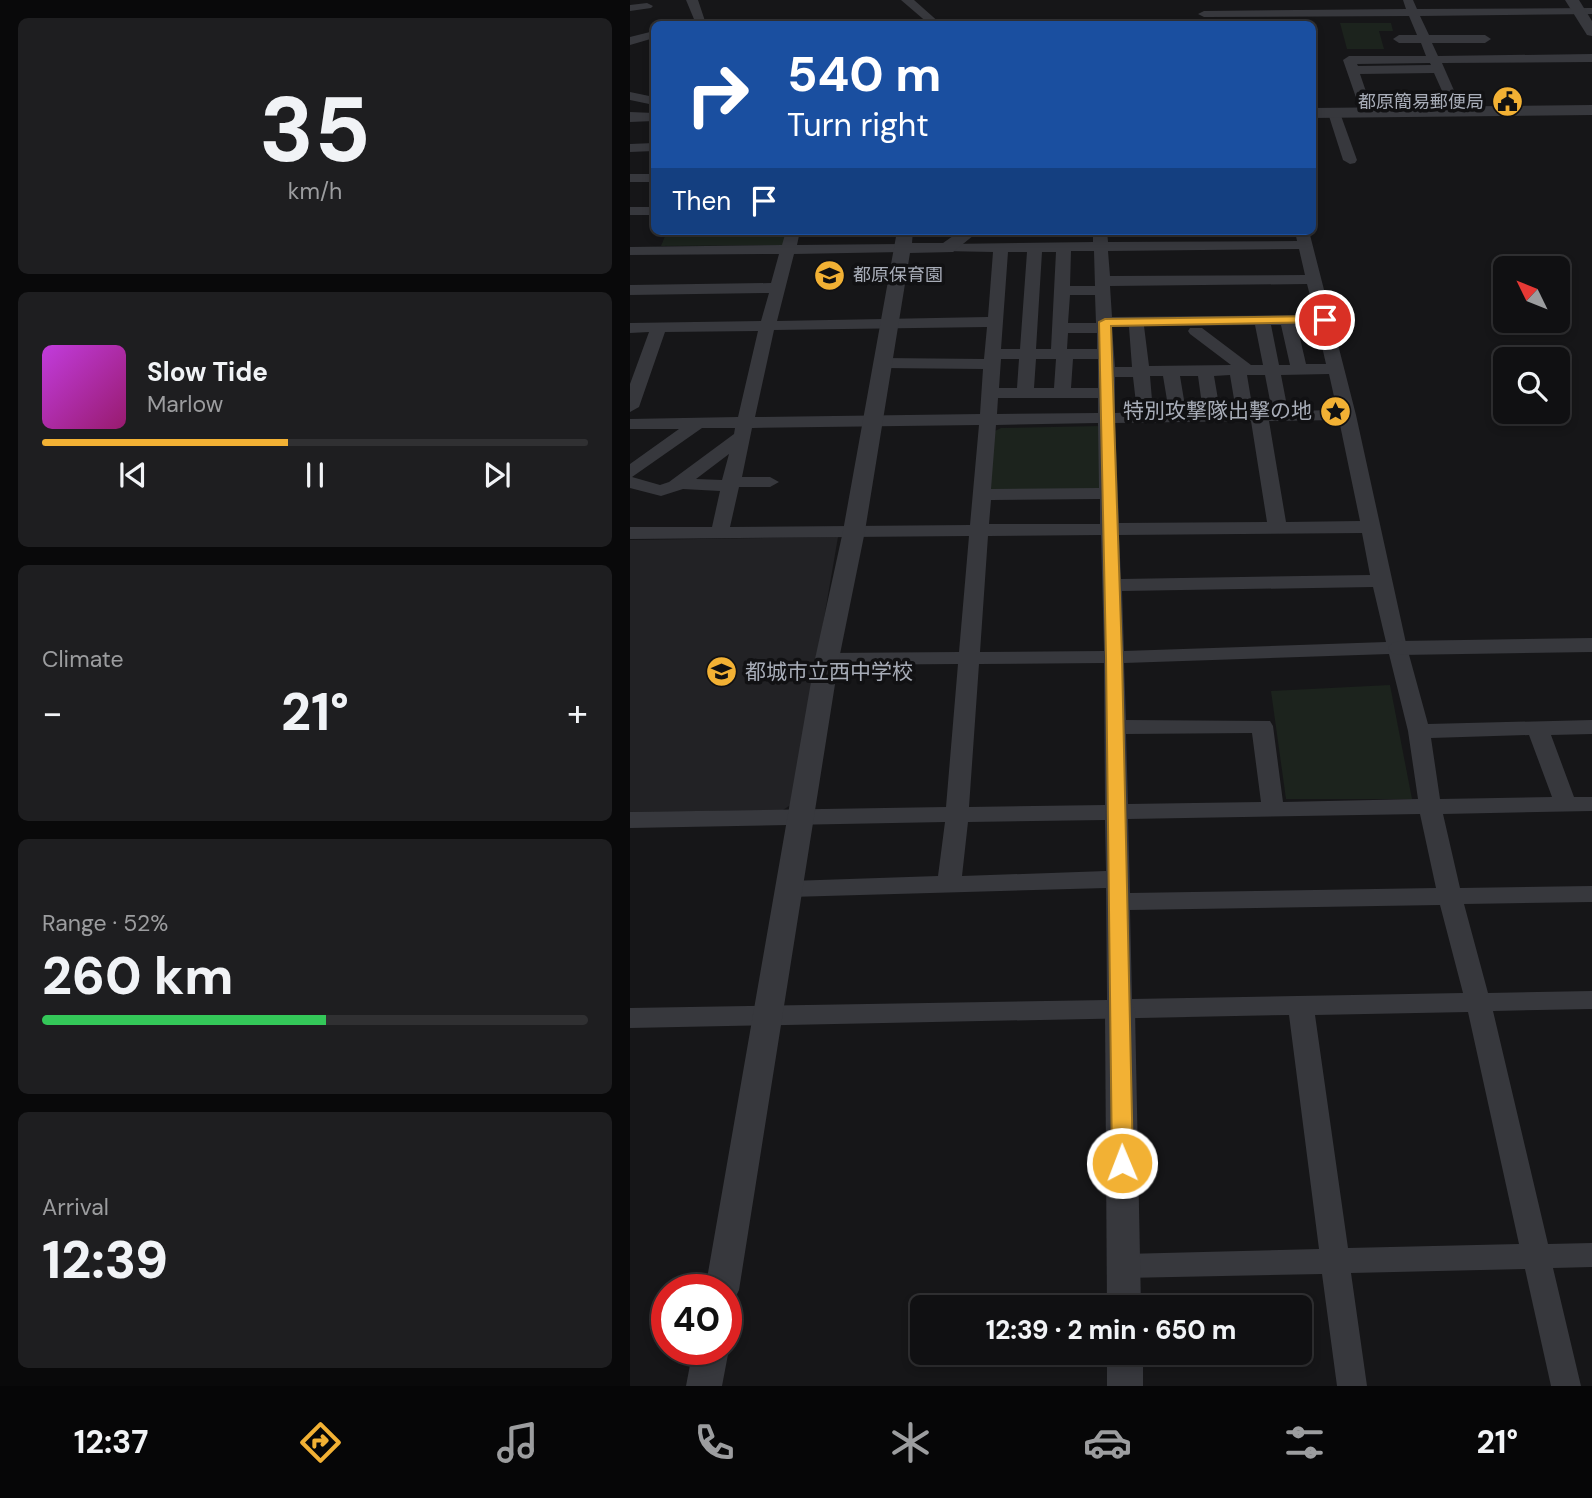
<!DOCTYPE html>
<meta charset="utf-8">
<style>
body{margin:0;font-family:"DM Sans","Noto Sans JP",sans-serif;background:#1e1e20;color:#f1f3f6;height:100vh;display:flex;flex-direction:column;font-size:26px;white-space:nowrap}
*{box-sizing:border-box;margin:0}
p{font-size:23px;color:#9c9d9f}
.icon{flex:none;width:38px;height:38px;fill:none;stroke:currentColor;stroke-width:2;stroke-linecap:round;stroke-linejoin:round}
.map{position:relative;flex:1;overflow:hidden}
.drawer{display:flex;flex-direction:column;gap:18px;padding:18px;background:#09090a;width:630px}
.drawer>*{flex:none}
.hud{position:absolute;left:21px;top:21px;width:665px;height:214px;border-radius:10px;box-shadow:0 4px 10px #0003,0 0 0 2px #303032;background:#1a4fa0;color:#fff;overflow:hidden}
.needle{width:46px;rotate:313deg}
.tools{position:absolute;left:863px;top:256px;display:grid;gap:14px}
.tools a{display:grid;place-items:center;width:77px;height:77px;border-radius:10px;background:#101012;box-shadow:0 4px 10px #0003,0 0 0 2px #303032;font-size:35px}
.speed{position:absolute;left:21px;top:1274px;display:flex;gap:14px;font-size:35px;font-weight:700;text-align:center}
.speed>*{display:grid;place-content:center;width:91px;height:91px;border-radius:50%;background:#101012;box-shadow:0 4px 10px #0003,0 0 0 2px #303032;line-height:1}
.speed .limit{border:10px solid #d22;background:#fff;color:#111}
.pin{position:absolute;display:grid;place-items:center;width:60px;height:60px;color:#fff;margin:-30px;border:4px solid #fff;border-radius:50%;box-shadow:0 2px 7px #0007}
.me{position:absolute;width:77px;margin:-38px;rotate:359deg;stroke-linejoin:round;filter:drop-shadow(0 0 5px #0008)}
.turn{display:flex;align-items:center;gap:24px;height:147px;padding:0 21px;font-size:32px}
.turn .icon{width:91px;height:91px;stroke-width:2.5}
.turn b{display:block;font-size:49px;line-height:60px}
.then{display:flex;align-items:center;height:66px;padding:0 21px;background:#0003;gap:14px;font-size:26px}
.big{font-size:52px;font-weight:800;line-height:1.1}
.drawer .widget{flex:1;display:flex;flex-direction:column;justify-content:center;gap:10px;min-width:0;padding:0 24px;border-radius:10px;background:#1e1e20}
.drawer .dial{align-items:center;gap:0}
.dial b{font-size:91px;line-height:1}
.song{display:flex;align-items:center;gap:21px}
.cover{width:84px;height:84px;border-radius:10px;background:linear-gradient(135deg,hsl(290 70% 55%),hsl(320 70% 35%))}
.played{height:7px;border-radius:4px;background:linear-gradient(90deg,#f2b134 45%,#303032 45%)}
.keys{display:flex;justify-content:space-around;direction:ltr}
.heat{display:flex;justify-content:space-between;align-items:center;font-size:38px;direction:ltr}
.charge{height:10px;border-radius:5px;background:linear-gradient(90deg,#34c759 52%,#303032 0)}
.trip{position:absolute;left:280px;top:1295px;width:402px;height:70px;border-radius:10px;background:#101012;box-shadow:0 4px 10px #0003,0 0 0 2px #303032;font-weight:800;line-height:70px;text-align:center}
.menu{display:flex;height:112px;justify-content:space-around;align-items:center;background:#060607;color:#9c9d9f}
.menu .icon{width:49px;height:49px}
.menu .active{color:#f2b134}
.menu b{font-size:32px;color:#f1f3f6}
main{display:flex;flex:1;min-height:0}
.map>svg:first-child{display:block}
.built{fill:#222225}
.green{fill:#1c231d}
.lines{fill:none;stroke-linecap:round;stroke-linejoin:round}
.minor{fill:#37383d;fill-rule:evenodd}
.tertiary{fill:#37383d;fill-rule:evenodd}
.route{fill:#f2b134;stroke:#9d7322;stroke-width:2}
.labels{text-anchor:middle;stroke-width:7;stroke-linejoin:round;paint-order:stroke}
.far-poi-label{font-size:18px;fill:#a8adb8;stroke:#111113;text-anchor:end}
.poi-label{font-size:21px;fill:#a8adb8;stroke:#111113;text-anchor:end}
</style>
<main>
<section class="drawer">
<div class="widget dial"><b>35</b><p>km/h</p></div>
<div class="widget">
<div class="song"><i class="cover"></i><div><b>Slow Tide</b><p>Marlow</p></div></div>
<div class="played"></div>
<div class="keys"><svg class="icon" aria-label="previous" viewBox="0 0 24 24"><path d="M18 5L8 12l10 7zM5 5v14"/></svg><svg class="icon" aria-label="pause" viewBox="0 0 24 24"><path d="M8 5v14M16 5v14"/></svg><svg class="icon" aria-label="next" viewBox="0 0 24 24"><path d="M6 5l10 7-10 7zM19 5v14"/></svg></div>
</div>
<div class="widget"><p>Climate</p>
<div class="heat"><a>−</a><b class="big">21°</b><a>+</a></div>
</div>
<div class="widget"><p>Range · 52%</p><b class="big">260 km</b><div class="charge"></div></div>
<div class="widget"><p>Arrival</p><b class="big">12:39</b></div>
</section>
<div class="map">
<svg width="962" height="1386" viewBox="0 0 962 1386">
<rect width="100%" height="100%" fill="#161618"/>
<polygon class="built" points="208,537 162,804 153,810 0,812 0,540"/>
<g class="green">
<polygon points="710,23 761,23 763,31 749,31 754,49 717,49"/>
<polygon points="37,231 158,231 154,245 31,246"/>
<polygon points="471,426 473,491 360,493 363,432 371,428"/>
<polygon points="760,685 782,799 656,799 641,691"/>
</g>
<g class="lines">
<g class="minor">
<polygon points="56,0 68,0 76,24 66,24"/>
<polygon points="271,0 284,0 311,24 299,24"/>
<path d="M 773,0 L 783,0 L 787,9 L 962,8 L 962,14 L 790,16 L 799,35 L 855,35 L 861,39 L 855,43 L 802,43 L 808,56 L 962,54 L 962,62 L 812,63 L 833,111 L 827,115 L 821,111 L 804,73 L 730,74 L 743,112 L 737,116 L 731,112 L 713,60 L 719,56 L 796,56 L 791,43 L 769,43 L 763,39 L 769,35 L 787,35 L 779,16 L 574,17 L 568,14 L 574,11 L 776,9 ZM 800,63 L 801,65 L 728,66 L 727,64 Z"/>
<polygon points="17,3 23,6 21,8 0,11 0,5"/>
<polygon points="24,31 24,38 0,45 0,37"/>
<polygon points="0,92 24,97 24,105 0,100"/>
<polygon points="704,109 710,113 727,160 725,163 720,164 713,160 698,113"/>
<polygon points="24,143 24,151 0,152 0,144"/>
<rect x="0" y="174" width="24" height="8"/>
<rect x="0" y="207" width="24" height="8"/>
<path d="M 156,231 L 170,231 L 167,245 L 272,244 L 279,248 L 272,252 L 164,254 L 147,321 L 358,317 L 363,252 L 312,251 L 310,248 L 312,245 L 317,244 L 463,242 L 463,231 L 477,231 L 478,242 L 667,241 L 665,231 L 679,231 L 726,415 L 776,643 L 780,648 L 778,651 L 798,724 L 962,720 L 962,734 L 921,735 L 944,797 L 962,797 L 962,811 L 813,814 L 830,888 L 962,886 L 962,902 L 834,904 L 858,993 L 962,991 L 962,1009 L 863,1011 L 918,1244 L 962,1243 L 962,1267 L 923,1268 L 951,1386 L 921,1386 L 895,1269 L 721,1273 L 737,1386 L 707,1386 L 692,1274 L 494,1278 L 484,1275 L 480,1266 L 484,1257 L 494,1254 L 689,1249 L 659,1015 L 0,1028 L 0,1008 L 477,1000 L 476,888 L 160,897 L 152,895 L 148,889 L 152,883 L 160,881 L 308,876 L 315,822 L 0,828 L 0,812 L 316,807 L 328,664 L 197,665 L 190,663 L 187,659 L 190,655 L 197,653 L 329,652 L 339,536 L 0,539 L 0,527 L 82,527 L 90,491 L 53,489 L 31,496 L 0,488 L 0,464 L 49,429 L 0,429 L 0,419 L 108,417 L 128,331 L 35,332 L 9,407 L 0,412 L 0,384 L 19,332 L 0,333 L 0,323 L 131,321 L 139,293 L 0,295 L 0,285 L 141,283 L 149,254 L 0,255 L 0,247 L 152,245 ZM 669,249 L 675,275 L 480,276 L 478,251 ZM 441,251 L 464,251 L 465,286 L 440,286 ZM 378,252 L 397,252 L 390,349 L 371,349 ZM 412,252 L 426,252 L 421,349 L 406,349 ZM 677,284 L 685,315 L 482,317 L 480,286 ZM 440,295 L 465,295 L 466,323 L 438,323 ZM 625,325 L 633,365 L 621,365 L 572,328 L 560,328 L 558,331 L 560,334 L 601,365 L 519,366 L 514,326 ZM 641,325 L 651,325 L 660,365 L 649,365 ZM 667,325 L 687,325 L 696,364 L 676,364 ZM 357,327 L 354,359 L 253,358 L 245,363 L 253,368 L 353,369 L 350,414 L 125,417 L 144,330 ZM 482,327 L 499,327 L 502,367 L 485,367 ZM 438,333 L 467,333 L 467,349 L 437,349 ZM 371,359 L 389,359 L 387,388 L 369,388 ZM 406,359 L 426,359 L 424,388 L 404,388 ZM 443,359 L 468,359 L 468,388 L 441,388 ZM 699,374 L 707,410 L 658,411 L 651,375 ZM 600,375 L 606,411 L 590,411 L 584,376 ZM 617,375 L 635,375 L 642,411 L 623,411 ZM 520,376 L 533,376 L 539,412 L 523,412 ZM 550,376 L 568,376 L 573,412 L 556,412 ZM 485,377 L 503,377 L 507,412 L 485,413 ZM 368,398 L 468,398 L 468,413 L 367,414 ZM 709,420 L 730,521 L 656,522 L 639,421 ZM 621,421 L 637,522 L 489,523 L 485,423 ZM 468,423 L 469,488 L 361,489 L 366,425 ZM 349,425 L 340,525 L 100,527 L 109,487 L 140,487 L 149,482 L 140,477 L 112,477 L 122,428 ZM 72,428 L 105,428 L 104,434 L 39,482 L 30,485 L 2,477 ZM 99,454 L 92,480 L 66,479 ZM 470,499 L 470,524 L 359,524 L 361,500 ZM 732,533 L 740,575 L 491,579 L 489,535 ZM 471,535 L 474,651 L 350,652 L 358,536 ZM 743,587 L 756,642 L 494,651 L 492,591 ZM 759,654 L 778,731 L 788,799 L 653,802 L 643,726 L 640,721 L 496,720 L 494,663 ZM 474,663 L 475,805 L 339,807 L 349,664 ZM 622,733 L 631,802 L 498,804 L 496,734 ZM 899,735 L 922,797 L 810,799 L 801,738 ZM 790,814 L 806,888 L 500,893 L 498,819 ZM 475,820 L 476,871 L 332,876 L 338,822 ZM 810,905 L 833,993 L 502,999 L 500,910 ZM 838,1012 L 889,1244 L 718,1248 L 685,1015 Z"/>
</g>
<g class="tertiary">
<polygon points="935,0 949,0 962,21 962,36 957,35"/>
<polygon points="962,105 962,115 682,118 682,108"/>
<polygon points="0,112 24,113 24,121 0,122"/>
<polygon points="267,231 283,231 282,243 313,243 330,231 349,231 323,252 280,253 235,531 209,659 109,1290 104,1300 96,1303 96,1290 75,1290 185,659 213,531"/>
<polygon points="962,638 962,652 770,655 762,653 758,648 762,643 770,641"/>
<polygon points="490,999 500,1002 505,1010 511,1307 477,1307 475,1010 480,1002"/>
<polygon points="96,1344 99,1349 92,1386 56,1386 63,1349 96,1349"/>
<rect x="477" y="1353" width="36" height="33"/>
</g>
</g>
<polygon class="route" points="695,316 699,317 699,322 481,326 492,657 503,1163 500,1169 492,1172 485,1169 482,1163 476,657 469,322 475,319"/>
<defs>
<symbol id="civic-disc" viewBox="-11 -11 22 22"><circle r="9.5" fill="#f2b134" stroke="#111113"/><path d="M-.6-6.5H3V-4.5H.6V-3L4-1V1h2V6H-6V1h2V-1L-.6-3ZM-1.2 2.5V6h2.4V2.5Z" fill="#111"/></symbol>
<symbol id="school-disc" viewBox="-11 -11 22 22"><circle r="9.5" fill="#f2b134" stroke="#111113"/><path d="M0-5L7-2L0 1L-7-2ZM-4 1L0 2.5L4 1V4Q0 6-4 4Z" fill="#111"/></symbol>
<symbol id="sight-disc" viewBox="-11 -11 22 22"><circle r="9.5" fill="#f2b134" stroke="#111113"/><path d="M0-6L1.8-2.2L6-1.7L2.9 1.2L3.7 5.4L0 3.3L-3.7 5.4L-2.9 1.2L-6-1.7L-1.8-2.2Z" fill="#111"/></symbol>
</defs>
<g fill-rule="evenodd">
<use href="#civic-disc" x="860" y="84" width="35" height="35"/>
<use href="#school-disc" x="182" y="258" width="35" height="35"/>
<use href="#sight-disc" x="688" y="394" width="35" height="35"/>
<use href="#school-disc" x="74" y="654" width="35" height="35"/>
</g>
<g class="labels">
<g class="far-poi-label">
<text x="854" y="108">都原簡易郵便局</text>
<text x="223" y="281" text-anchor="start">都原保育園</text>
</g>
<g class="poi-label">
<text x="682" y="418">特別攻撃隊出撃の地</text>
<text x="115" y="679" text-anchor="start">都城市立西中学校</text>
</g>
</g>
</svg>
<div class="tools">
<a><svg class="needle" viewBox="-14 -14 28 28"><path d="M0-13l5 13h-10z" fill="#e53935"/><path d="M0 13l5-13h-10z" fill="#9c9d9f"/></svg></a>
<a><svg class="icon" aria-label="search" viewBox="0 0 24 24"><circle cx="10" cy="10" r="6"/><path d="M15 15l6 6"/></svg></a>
</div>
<div class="speed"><div class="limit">40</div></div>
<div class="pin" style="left:695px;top:320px;background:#d93025"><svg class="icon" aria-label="arrive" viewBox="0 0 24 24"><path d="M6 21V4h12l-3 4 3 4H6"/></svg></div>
<svg class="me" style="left:492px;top:1163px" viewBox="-20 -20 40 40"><circle r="17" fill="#f2b134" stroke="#fff" stroke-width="3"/><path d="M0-11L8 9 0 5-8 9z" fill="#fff"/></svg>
<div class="trip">12:39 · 2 min · 650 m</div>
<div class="hud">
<div class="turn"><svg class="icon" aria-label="right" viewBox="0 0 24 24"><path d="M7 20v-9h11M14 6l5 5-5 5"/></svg><div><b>540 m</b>Turn right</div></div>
<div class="then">Then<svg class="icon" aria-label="arrive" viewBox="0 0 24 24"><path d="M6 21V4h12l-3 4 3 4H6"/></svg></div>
</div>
</div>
</main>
<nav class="menu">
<b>12:37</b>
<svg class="icon active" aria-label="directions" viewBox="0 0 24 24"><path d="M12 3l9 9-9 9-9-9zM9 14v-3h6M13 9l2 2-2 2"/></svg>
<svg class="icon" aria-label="music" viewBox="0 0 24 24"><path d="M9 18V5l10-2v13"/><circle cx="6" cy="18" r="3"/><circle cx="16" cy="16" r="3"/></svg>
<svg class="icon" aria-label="phone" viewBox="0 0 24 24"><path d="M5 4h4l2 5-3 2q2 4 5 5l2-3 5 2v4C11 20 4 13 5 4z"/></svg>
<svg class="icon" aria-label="climate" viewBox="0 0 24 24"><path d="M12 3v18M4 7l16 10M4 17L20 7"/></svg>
<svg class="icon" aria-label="car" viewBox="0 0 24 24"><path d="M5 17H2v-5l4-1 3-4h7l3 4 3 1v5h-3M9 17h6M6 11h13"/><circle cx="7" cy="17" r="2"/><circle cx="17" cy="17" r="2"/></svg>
<svg class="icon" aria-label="filters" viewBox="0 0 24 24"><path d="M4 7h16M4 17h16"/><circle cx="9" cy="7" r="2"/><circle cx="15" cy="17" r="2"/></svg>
<b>21°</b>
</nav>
